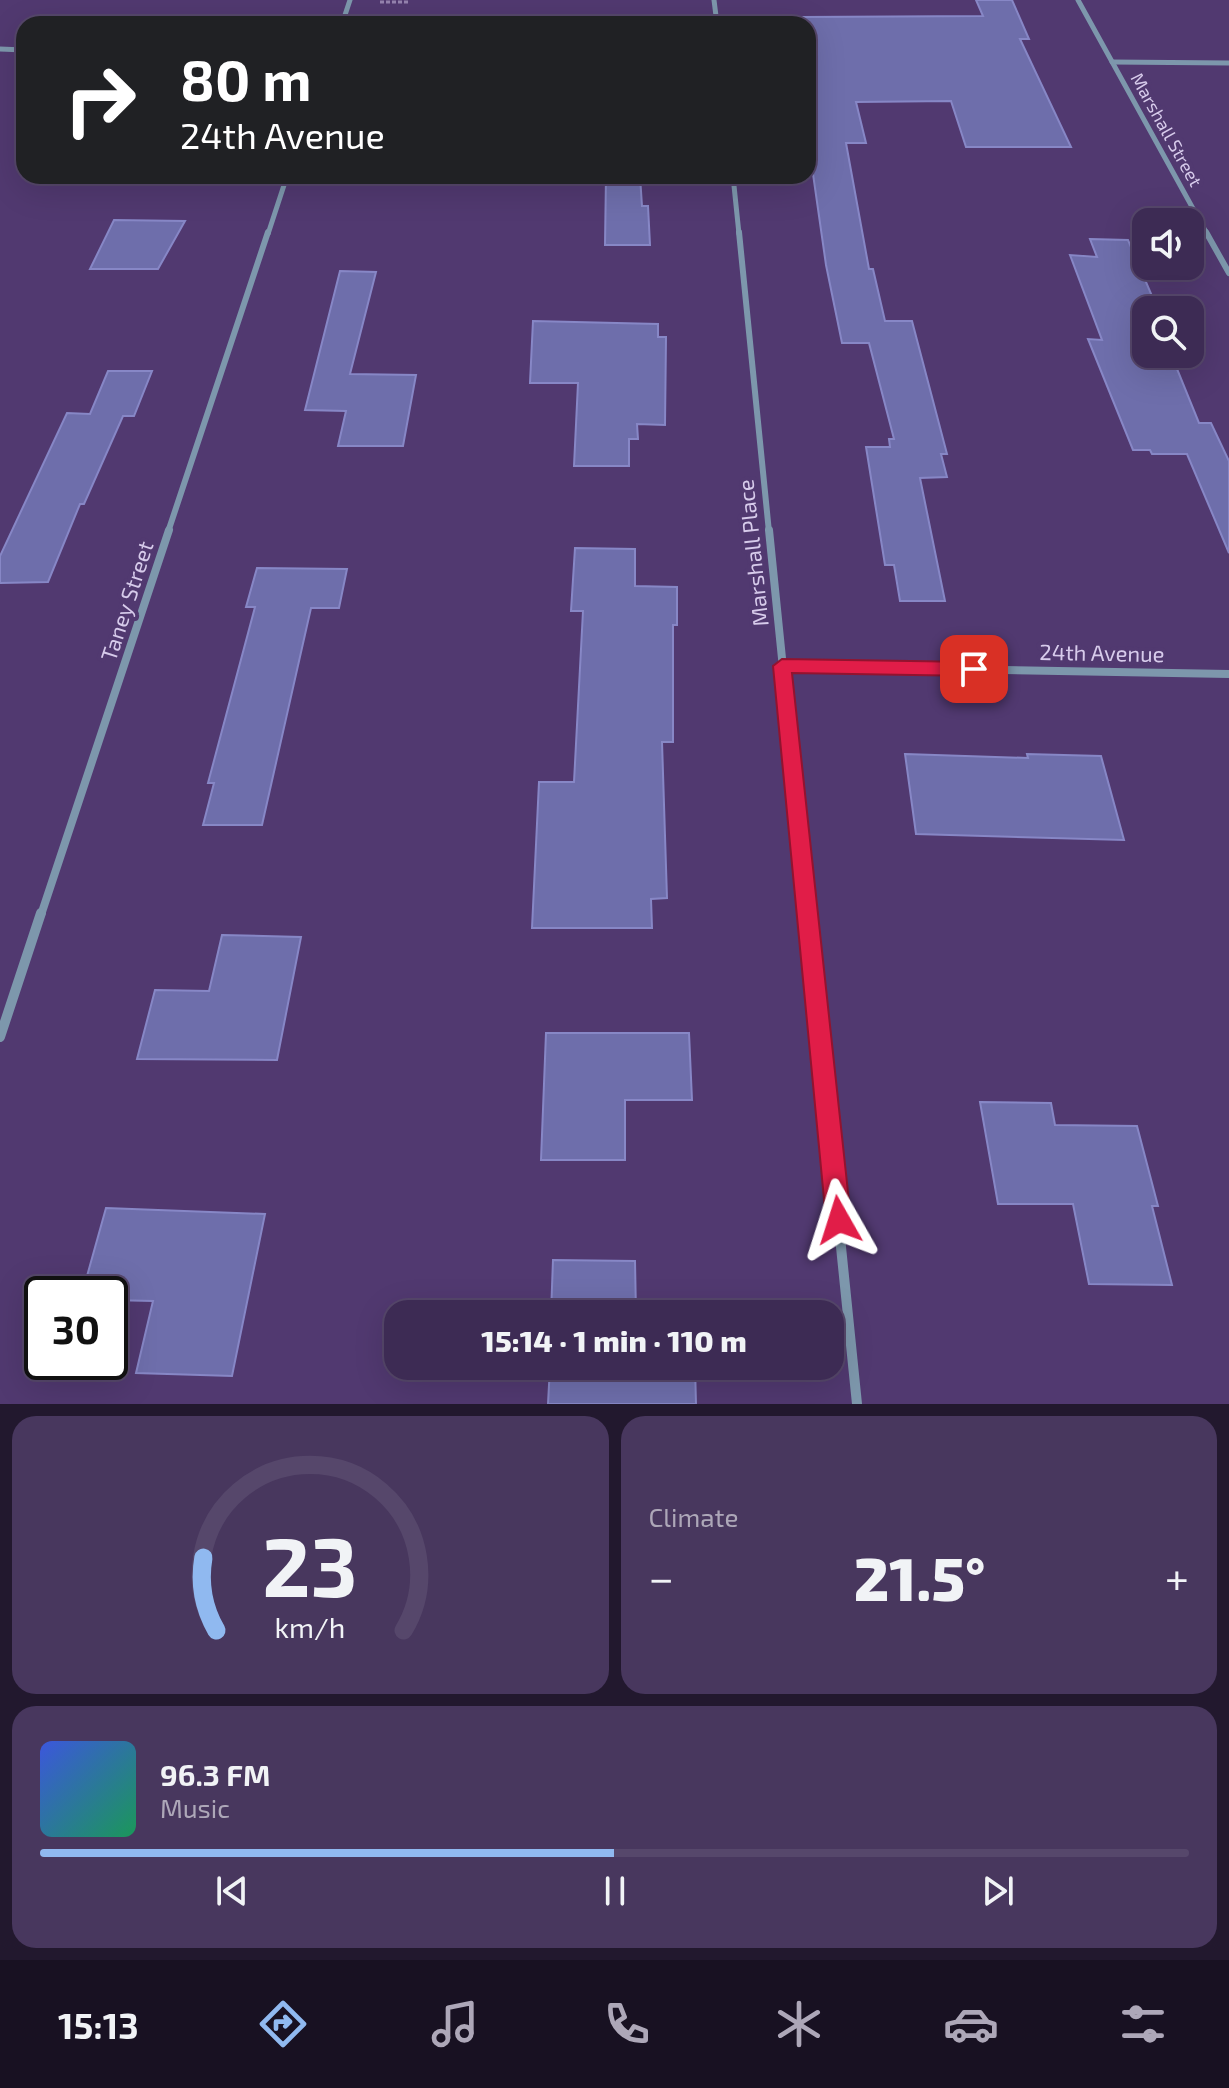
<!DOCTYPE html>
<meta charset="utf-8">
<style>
body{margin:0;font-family:"Exo 2",sans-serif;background:#48375e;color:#f1f3f6;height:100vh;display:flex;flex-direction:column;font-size:30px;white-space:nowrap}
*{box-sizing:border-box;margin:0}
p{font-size:26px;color:#ada7b8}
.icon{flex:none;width:44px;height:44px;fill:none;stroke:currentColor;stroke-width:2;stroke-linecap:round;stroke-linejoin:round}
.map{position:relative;height:1404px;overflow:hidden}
.panel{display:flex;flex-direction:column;gap:12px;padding:12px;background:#22182e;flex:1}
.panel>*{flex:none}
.banner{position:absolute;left:16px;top:16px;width:800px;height:168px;border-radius:24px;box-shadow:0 8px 32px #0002,0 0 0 2px #56476b;background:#202124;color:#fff;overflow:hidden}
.fabs{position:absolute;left:1132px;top:208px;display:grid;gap:16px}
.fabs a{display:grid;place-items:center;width:72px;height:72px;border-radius:16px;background:#3d2b54;box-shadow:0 8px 32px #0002,0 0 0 2px #56476b;font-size:40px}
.speed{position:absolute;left:24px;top:1276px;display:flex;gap:16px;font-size:40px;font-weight:700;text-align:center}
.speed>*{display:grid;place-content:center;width:104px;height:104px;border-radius:50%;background:#3d2b54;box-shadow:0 8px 32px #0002,0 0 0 2px #56476b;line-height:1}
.speed .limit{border:4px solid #111;border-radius:12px;background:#fff;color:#111}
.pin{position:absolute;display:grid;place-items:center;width:68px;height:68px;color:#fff;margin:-34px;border-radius:16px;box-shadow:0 4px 12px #0006}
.me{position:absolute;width:88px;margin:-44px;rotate:354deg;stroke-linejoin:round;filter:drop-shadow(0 0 6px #0008)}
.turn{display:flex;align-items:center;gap:28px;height:168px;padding:0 32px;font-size:36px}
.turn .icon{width:104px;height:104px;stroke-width:2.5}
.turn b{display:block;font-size:56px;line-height:68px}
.big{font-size:60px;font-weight:800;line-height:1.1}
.panel .widget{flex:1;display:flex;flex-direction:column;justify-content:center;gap:12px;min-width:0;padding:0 28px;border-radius:24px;background:#48375e}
.panel .dial{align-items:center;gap:0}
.dial svg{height:208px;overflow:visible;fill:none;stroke:#56476b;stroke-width:7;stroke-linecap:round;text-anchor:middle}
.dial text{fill:#f1f3f6;stroke:none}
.song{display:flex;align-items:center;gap:24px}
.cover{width:96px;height:96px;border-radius:12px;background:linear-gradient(135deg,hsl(230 70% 55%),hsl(150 70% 35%))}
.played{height:8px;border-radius:4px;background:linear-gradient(90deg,#90b9f0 50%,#56476b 50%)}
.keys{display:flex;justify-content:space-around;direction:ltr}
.heat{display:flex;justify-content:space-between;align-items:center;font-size:44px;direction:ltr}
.panel .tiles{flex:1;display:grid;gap:12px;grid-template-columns:1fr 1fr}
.widget:last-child{grid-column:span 2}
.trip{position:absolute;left:384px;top:1300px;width:460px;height:80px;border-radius:24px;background:#3d2b54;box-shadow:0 8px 32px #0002,0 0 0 2px #56476b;font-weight:800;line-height:80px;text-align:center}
.menu{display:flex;height:128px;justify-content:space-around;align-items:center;background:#181122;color:#ada7b8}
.menu .icon{width:56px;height:56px}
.menu .current{color:#90b9f0}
.menu b{font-size:36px;color:#f1f3f6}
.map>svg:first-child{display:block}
.building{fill:#6e6eab;stroke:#8787c6;stroke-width:2}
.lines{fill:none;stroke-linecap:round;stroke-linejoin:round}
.path{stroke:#9583ae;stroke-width:3;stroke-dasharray:4 2;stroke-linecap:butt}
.minor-far3{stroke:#7d97ac;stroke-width:5}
.minor-far2{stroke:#7d97ac;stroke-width:6}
.minor-far1{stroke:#7d97ac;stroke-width:8}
.minor{stroke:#7d97ac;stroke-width:10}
.route{fill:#e11d48;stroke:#92132f;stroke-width:2}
.labels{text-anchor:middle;stroke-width:8;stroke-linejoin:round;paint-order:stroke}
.far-street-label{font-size:18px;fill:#d7cbeb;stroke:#513970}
.street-label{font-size:22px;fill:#d7cbeb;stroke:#513970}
</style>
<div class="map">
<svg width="1229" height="1404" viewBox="0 0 1229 1404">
<rect width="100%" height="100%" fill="#513970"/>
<g class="building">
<polygon points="976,0 1012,0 1029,39 1020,39 1071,147 966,147 951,101 856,102 866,143 846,143 869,269 873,269 885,321 912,321 947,454 941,454 947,477 920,478 945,601 900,601 894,565 885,565 866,447 890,447 889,439 894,439 869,343 842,343 826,265 808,139 808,24 803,17 983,16"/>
<polygon points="606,176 640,176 642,206 648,206 650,245 605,245"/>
<polygon points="114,220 185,221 158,269 90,269"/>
<polygon points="1090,239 1128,240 1158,310 1146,310 1146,354 1171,354 1199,423 1211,423 1229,461 1229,553 1187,454 1152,454 1150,450 1133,450 1088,339 1102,340 1070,255 1097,257"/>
<polygon points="340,271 376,272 350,374 416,375 403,446 338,446 346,411 305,410"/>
<polygon points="533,321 658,324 658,337 666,337 665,425 637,424 638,439 629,439 629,466 574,466 578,383 530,383"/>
<polygon points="108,371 152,371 134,416 123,416 84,504 80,504 48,582 0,583 0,556 67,413 90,414"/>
<polygon points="575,548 635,549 635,586 677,587 677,625 673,625 673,742 662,742 667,898 651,899 652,928 532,928 539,782 574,782 583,611 571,611"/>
<polygon points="257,568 347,569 339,608 311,608 262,825 203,825 214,783 208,783 255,607 246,607"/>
<polygon points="905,754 1028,758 1027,754 1101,756 1124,840 916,834"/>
<polygon points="222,935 301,937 277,1060 137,1059 155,990 209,991"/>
<polygon points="546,1033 689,1033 692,1100 625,1100 625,1160 541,1160"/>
<polygon points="980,1102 1051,1103 1055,1125 1137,1126 1158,1206 1152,1206 1172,1285 1089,1284 1073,1204 998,1204"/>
<polygon points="106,1208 265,1214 232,1376 136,1373 153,1301 110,1300 110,1294 82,1294"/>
<polygon points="553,1260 635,1261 636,1314 551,1314"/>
<polygon points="550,1366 695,1366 696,1404 548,1404"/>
</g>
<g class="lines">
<polyline class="path" points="380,2 410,2"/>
<g class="minor-far3">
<polyline points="714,0 717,24"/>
<polyline points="1078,0 1207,234"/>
<polyline points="342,24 350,0"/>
<polyline points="0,49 24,50"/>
<polyline points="1112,62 1229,63"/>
<polyline points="733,176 739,234"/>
<polyline points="268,234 287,176"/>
</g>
<g class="minor-far2">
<polyline points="739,232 769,532"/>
<polyline points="1206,232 1229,273"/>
<polyline points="168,532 268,232"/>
</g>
<g class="minor-far1">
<polyline points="769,530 808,915"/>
<polyline points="782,666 1229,674"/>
<polyline points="41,915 169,530"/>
</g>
<g class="minor">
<polyline points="807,913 857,1404"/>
<polyline points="0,1037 41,913"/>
</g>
</g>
<polygon class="route" points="782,659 974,662 983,669 974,676 792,673 851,1220 847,1228 839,1232 830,1228 826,1220 773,666"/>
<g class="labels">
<g class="far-street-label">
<text transform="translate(1166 130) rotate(61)" y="6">Marshall Street</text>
</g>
<g class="street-label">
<text transform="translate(753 553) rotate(-96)" y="8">Marshall Place</text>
<text transform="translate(127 601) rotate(-72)" y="8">Taney Street</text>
<text transform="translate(1102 653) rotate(1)" y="8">24th Avenue</text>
</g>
</g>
</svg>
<div class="fabs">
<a><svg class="icon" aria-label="sound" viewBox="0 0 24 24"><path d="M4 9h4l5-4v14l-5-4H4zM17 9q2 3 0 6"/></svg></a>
<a><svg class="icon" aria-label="search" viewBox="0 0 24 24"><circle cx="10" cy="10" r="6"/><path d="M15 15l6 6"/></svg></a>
</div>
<div class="speed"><div class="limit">30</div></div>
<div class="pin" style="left:974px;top:669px;background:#d93025"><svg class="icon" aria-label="arrive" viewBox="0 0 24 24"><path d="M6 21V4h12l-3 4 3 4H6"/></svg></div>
<svg class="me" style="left:839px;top:1220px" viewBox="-20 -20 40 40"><path d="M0-17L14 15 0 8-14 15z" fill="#e11d48" stroke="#fff" stroke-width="4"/></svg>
<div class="trip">15:14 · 1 min · 110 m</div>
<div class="banner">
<div class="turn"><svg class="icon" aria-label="right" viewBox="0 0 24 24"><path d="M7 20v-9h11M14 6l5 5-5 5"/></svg><div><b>80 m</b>24th Avenue</div></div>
</div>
</div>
<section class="panel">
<div class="tiles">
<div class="widget dial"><svg viewBox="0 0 100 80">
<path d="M14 69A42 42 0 1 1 86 69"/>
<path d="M14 69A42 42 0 0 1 9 41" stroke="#90b9f0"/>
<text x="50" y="56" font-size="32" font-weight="700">23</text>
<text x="50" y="72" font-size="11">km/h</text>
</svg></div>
<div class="widget"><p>Climate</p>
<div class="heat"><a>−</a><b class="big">21.5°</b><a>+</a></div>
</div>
<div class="widget">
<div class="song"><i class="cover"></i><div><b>96.3 FM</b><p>Music</p></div></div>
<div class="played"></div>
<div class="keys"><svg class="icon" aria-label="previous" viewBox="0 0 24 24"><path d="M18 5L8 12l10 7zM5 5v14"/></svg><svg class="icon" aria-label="pause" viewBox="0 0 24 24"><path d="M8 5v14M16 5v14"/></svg><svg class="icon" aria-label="next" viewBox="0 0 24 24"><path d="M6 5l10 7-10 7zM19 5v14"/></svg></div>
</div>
</div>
</section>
<nav class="menu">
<b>15:13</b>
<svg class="icon current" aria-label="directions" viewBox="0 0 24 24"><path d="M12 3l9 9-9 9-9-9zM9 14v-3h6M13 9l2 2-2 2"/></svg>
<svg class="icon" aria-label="music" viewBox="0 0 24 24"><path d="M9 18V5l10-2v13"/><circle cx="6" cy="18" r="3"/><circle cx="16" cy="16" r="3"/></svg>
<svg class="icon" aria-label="phone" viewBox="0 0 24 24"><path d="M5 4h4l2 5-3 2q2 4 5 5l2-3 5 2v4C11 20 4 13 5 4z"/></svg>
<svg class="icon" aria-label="climate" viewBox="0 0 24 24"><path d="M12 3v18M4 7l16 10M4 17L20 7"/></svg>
<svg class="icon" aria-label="car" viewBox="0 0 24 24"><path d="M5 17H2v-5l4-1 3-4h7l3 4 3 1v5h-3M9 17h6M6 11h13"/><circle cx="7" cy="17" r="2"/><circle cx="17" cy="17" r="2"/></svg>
<svg class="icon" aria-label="filters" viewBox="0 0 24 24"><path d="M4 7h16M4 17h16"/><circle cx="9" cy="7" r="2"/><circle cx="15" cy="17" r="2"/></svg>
</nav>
